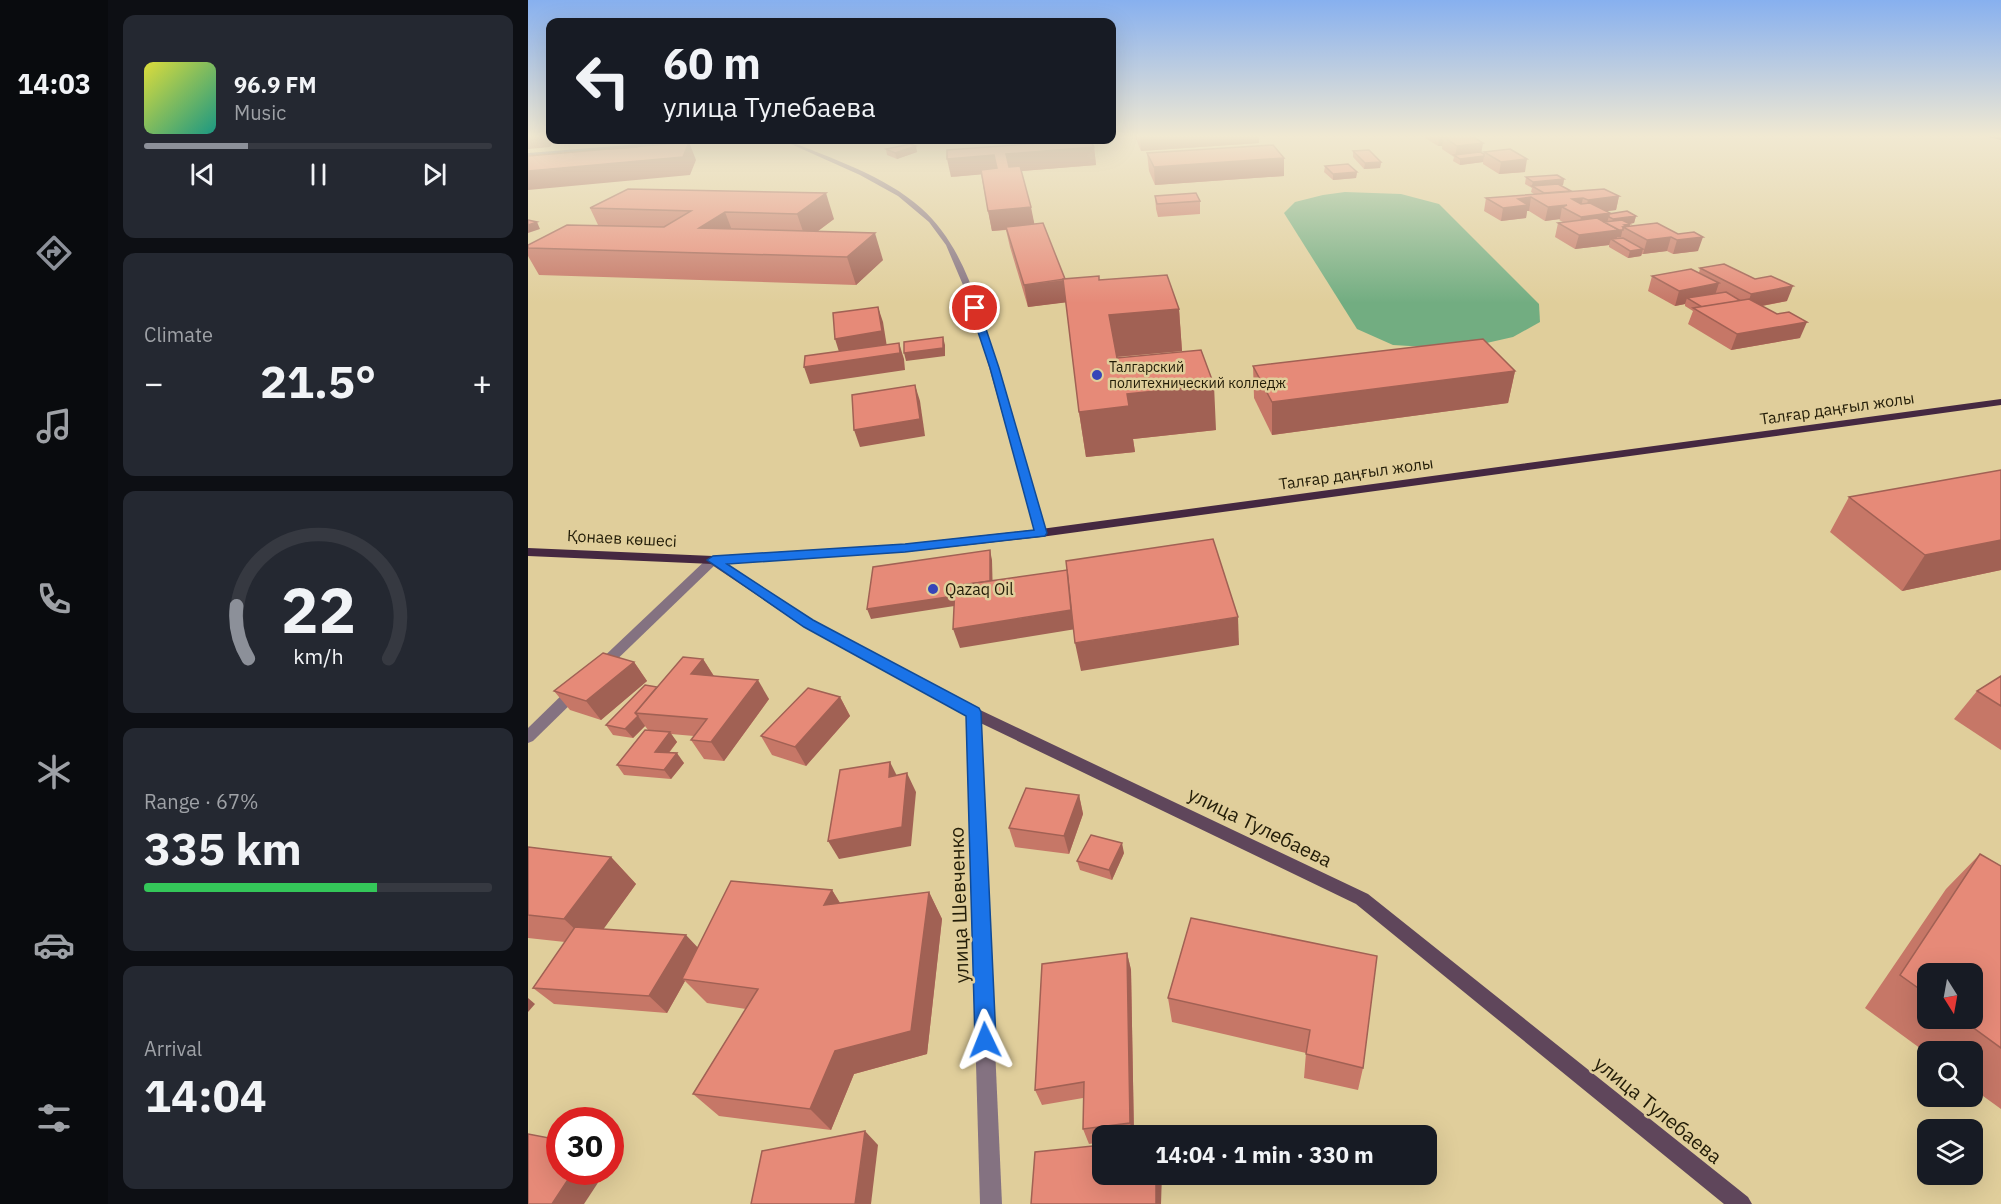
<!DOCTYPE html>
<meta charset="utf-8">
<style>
body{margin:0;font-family:"IBM Plex Sans",sans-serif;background:#242831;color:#f1f3f6;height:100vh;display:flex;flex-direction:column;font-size:22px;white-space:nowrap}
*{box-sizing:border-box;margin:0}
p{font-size:20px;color:#9ea1a6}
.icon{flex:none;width:33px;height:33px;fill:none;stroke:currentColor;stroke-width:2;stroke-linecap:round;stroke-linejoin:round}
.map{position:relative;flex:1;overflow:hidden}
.side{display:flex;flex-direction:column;gap:15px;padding:15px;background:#0d0f14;width:420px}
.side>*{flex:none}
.banner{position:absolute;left:18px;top:18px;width:570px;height:126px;border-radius:12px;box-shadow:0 6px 24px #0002;background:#171b24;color:#f1f3f6;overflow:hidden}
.needle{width:39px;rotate:169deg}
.controls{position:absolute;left:1389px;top:963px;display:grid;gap:12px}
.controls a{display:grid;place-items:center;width:66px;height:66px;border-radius:12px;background:#171b24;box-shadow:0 6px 24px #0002;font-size:30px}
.speed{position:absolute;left:18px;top:1107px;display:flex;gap:12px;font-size:30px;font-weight:700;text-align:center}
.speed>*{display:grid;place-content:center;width:78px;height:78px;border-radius:50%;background:#171b24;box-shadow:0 6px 24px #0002;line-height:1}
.speed .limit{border:9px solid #d22;background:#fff;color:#111}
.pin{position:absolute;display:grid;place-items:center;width:51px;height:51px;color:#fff;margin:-26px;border:3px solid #fff;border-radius:50%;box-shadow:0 2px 6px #0007}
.me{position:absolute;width:66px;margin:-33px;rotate:358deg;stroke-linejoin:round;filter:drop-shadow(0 0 4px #0008)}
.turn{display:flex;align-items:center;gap:21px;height:126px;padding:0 18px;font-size:27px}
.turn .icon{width:78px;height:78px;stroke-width:2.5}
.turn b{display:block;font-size:42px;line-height:51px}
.big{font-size:45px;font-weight:700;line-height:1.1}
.side .widget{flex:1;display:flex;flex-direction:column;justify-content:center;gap:9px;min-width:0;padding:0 21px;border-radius:12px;background:#242831}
.side .dial{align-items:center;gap:0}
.dial svg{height:156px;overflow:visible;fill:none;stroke:#363941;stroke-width:7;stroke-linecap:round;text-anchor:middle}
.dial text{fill:#f1f3f6;stroke:none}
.song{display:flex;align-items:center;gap:18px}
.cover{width:72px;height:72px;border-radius:9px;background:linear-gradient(135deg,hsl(60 70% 55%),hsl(170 70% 35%))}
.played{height:6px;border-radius:3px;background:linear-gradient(90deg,#8c9099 30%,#363941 30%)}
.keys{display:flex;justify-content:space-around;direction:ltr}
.heat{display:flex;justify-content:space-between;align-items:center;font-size:33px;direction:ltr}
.charge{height:9px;border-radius:4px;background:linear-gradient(90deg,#34c759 67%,#363941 0)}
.trip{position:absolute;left:564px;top:1125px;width:345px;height:60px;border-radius:12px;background:#171b24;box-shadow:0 6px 24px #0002;font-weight:700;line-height:60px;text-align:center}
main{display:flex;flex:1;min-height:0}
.tabs{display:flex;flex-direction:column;width:108px;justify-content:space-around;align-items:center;background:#090b0e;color:#9ea1a6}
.tabs .icon{width:42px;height:42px}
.tabs .selected{color:#8c9099}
.tabs b{font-size:27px;color:#f1f3f6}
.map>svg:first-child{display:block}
.green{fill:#72ad81}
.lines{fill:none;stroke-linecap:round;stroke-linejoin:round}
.street{fill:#847281;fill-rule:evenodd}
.secondary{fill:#5f465b;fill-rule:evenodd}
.primary{fill:#452841;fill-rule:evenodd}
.wall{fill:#c67767;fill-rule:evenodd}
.shaded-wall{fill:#a16154}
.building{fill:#e68a78;stroke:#a16154;stroke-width:1.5}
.route{fill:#1a73e8;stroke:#114b97;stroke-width:1.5}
.poi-dot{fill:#3645b8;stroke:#e0ce9b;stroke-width:2}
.labels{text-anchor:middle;stroke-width:5;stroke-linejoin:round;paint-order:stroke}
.far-poi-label{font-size:14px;fill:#231d08;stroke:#e0ce9b;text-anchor:start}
.street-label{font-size:16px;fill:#231d08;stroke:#e0ce9b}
.poi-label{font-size:16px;fill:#231d08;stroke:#e0ce9b;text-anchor:start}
.near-street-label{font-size:20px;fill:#231d08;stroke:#e0ce9b}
</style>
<main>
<nav class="tabs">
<b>14:03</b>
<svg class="icon selected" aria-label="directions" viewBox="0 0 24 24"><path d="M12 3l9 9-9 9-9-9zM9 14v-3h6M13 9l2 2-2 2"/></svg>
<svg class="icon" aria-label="music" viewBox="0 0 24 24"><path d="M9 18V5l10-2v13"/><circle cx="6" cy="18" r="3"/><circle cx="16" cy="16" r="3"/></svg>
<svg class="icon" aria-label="phone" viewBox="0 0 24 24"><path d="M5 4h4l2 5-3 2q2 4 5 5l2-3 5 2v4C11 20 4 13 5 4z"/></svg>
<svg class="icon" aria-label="climate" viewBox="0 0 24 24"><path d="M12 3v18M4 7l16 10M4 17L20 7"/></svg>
<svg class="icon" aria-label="car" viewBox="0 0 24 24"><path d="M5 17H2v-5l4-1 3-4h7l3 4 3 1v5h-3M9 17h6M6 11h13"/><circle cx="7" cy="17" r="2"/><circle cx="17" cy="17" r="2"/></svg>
<svg class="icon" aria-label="filters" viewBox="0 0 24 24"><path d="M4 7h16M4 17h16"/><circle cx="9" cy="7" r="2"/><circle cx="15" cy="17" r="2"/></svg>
</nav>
<section class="side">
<div class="widget">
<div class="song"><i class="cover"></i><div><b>96.9 FM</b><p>Music</p></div></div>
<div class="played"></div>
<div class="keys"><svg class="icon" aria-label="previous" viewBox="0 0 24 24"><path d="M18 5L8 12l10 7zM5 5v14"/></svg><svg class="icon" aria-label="pause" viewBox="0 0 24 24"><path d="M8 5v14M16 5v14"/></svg><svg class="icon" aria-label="next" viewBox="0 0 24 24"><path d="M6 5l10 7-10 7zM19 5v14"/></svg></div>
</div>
<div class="widget"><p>Climate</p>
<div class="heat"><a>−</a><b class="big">21.5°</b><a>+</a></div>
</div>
<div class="widget dial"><svg viewBox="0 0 100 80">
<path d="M14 69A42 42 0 1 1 86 69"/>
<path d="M14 69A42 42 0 0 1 8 42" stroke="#8c9099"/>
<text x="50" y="56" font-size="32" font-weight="700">22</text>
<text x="50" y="72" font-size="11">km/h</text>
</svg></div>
<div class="widget"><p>Range · 67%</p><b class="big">335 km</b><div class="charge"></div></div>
<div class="widget"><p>Arrival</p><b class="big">14:04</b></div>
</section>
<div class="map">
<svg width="1473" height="1204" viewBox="0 0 1473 1204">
<rect width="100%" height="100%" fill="#e0ce9b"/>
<polygon class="green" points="817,192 873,194 911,204 1011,304 1012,322 985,337 932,349 865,345 829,329 756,213 767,202 795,195"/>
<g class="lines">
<g class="street">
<polygon points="162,140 176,140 0,157 0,153"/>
<path d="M 254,140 L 259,140 C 304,159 356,175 393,208 C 437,247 451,308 468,362 C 486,419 502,476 518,533 L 517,535 L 513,536 L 508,533 L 457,353 L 435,285 L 418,245 L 401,222 L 370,196 L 332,175 Z"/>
<polygon points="185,556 191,560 189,563 78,670 68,670 67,667 68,664 181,557"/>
<polygon points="47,686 52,687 54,691 52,695 5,741 0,743 0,728 42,687"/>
<polygon points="445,708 450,709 452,713 474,1204 452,1204 438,713 440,709"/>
</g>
<g class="secondary">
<polygon points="1456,135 1473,137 1473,140 1456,136"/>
<polygon points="185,556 284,621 450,709 840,894 1220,1197 1224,1204 1196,1204 828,904 440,717 276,627 181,563 179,560"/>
</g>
<polygon class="primary" points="1473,399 1473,405 513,537 377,552 185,564 0,556 0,548 185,556 377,544 513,529"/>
</g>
<g class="wall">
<polygon points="608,135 731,135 731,143 613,151 608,139"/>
<polygon points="894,135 947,135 946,137 945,137 954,153 956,154 956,152 997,172 971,174 955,164 955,162 932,165 925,161 926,157 914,149 914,146 910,146 894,136"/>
<polygon points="566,147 568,165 493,171 506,224 537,279 571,280 651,309 654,351 589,357 589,358 688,430 605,439 607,452 558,457 551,412 538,302 500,307 482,247 478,230 464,231 453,174 423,177"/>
<polygon points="358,149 389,152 369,159 359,155"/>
<polygon points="825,151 853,162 852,168 836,169 825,157"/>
<polygon points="619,153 756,158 756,176 627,185 621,171"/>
<polygon points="797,166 829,172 828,178 805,180 796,172"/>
<polygon points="998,177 1036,179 1035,185 1033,186 1043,191 1091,196 1088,210 1078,211 1081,214 1108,216 1106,223 1101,224 1102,224 1102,226 1129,223 1170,251 1145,254 1139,251 1115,254 1114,254 1113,256 1100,258 1081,247 1081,245 1047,249 1027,237 1030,223 1035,222 1031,220 1032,219 1017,221 1001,211 999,211 998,218 973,221 956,211 958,198 1006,194 1003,192 1004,188 997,184"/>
<polygon points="100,189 306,219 290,231 355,260 328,285 11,275 0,256 0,248 70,225 62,208"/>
<polygon points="627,196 672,201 672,214 630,217 628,209"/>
<polygon points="1172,268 1259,301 1234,306 1272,338 1203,350 1160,324 1165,311 1157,306 1157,304 1147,306 1120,291 1124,276 1171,273"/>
<polygon points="725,366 987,371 980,403 744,435 726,398"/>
<polygon points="1473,470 1473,570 1374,591 1302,532 1321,497"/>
<polygon points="175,659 186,676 241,699 196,761 176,759 163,740 166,736 143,734 149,742 141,753 156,763 143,779 96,775 89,765 120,730 117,726 105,738 85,735 78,725 129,687"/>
<polygon points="106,662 119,681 73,720 42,710 26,691"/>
<polygon points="1473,676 1473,750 1426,719 1449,691"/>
<polygon points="312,697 322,716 278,766 244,755 233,736"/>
<polygon points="551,795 555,814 541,854 487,847 481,828"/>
<polygon points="0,847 83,857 108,884 75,929 170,948 304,890 312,903 401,892 414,919 399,1054 326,1074 303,1130 191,1116 165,1094 218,1009 179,1003 157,981 139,1013 26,1004 5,988 37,942 0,938"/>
<polygon points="596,853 584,880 552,870 549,861"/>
<path d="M 1452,854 L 1473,866 L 1473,1109 L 1444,1088 L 1444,1052 L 1400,1052 L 1400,1054 L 1337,1008 L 1418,889 ZM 1400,974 L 1444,1018 L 1400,1018 Z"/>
<polygon points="663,918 835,1068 830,1090 776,1078 778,1053 644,1022 640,998"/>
<polygon points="599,953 603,970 606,1136 574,1136 574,1142 561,1144 555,1129 555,1098 514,1105 507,1090"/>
</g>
<g class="shaded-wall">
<polygon points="17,135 22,135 22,140 28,140 22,147 0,149 0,137"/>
<polygon points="612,135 731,135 731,143 613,151"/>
<polygon points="912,135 947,135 946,137 938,138 916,137 914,146 910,146"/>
<polygon points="161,142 168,160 162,175 0,190 0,171"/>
<polygon points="955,143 953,155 927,156 929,146"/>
<polygon points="388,146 389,152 369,159 367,153"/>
<polygon points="566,147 568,165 481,172 478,154"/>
<polygon points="466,155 470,173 423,177 419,159"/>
<polygon points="956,156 955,162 932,165 932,159"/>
<polygon points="756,158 756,176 627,185 626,167"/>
<polygon points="999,159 997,172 971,174 973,162"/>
<polygon points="853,162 852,168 836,169 837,163"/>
<polygon points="829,172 828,178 805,180 805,174"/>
<polygon points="1036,179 1035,185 1008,188 1004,186 1003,188 1005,182"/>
<polygon points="298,193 306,219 278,240 269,214"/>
<polygon points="1091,196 1088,210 1057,214 1060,200"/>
<polygon points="1003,197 1001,211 999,211 998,218 973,221 975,208 990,199"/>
<polygon points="1055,198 1052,211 1044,199"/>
<polygon points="1039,205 1034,207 1032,219 1017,221 1020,207"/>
<polygon points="503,207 507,227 464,231 460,211"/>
<polygon points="197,212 207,238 171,228"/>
<polygon points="1082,213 1078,226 1050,230 1053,217"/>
<polygon points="1108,216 1106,223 1084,226 1085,219"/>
<polygon points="9,222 12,229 0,233 0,225"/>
<polygon points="1102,224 1101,229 1095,227 1093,237 1089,237 1088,242 1083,239 1081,245 1047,249 1051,235"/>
<polygon points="347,233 355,260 328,285 319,257"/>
<polygon points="1143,237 1139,251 1115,254 1119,240"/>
<polygon points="1175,237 1170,251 1145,254 1149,240"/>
<polygon points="1115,249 1113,256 1100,258 1102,251"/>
<polygon points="537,280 541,302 500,307 496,285"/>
<polygon points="1191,283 1186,298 1159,298 1157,304 1147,306 1151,291"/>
<polygon points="1265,286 1259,301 1218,309 1223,294"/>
<polygon points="350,307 355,322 359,347 312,355 307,339"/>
<polygon points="651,309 654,351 586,357 581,315"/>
<polygon points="1279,322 1272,338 1203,350 1209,334"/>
<polygon points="415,337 417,345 417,356 378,361 376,353"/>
<polygon points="371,343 376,359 377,370 282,384 276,367"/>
<polygon points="987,371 980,403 744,435 744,402"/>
<polygon points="387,385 392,401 397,436 332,447 326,430"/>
<polygon points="686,385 688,430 605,439 607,452 558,457 551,412 599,394"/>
<polygon points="1473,540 1473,570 1374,591 1397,555"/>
<polygon points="462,550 464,560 465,600 343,619 339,609"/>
<polygon points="544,610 548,629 432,648 425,629"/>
<polygon points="710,617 711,645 553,671 547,643"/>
<polygon points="175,659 187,678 163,674"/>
<polygon points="106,662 119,681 73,720 58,701"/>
<polygon points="230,680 241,699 196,761 183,742"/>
<polygon points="312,697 322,716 278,766 267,747"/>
<polygon points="110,716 117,726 105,738 97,729"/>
<polygon points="142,732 149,742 134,761 127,752"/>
<polygon points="149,753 156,763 143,779 136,770"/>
<polygon points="362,762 371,780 361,777"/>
<polygon points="379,773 388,792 383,846 311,859 300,841"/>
<polygon points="551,795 555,814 541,854 536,836"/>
<polygon points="594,843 596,853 584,880 581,870"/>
<polygon points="83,857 108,884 64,945 36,919"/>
<polygon points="304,890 320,916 296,905"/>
<polygon points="401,892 414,919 399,1054 326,1074 303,1130 282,1109 307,1051"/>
<polygon points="158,935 174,952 154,979 157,981 139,1013 121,996"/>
<polygon points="599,953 603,970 606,1136 602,1123"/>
<polygon points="0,998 7,1004 0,1012"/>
<polygon points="337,1131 350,1145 343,1204 327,1204"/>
<polygon points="45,1172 77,1172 56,1204 24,1204"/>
<polygon points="628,1174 634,1174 633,1204 628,1204"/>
</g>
<g class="building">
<polygon points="0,135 17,135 0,137"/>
<polygon points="942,135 955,143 929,146 916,137"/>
<polygon points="553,140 562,140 566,147 478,154 481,167 492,166 503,207 460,211 453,170 469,168 466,155 419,159 419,150"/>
<polygon points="161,142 155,157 0,171 0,156"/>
<polygon points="382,144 388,146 367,153 358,149"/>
<polygon points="745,145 756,158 626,167 619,153"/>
<polygon points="109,146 109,147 82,149 83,148"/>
<polygon points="982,149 999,159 973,162 956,152"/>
<polygon points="841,150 853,162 837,163 825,151"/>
<polygon points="952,152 956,154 956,156 932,159 926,155"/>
<polygon points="820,164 829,172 805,174 797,166"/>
<polygon points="1029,175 1036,179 1005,182 998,177"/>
<polygon points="1030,184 1043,191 1016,193 1004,186"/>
<polygon points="100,189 298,193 269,214 197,212 171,228 347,233 319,257 0,248 0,245 39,225 136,227 163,211 62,208"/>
<polygon points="1076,189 1091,196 1060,200 1055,198 1044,199 1053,204 1062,203 1082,213 1053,217 1034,207 1039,205 1020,207 1003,197 990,199 1000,205 975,208 958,198"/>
<polygon points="668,193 672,201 629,204 627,196"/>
<polygon points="1099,211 1108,216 1085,219 1081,217 1081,214"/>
<polygon points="1069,218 1091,230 1051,235 1030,223"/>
<polygon points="0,220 9,222 0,225"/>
<polygon points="1094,220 1102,224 1096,225 1099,227 1095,227 1095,230 1091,230 1076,222"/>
<polygon points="515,223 537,279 496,285 478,227"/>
<polygon points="1129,223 1150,234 1166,232 1175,237 1149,240 1143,237 1119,240 1095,227"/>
<polygon points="1095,238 1115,249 1102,251 1083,239"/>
<polygon points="1196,264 1227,279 1243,276 1265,286 1223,294 1172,268"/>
<polygon points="1163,269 1191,283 1151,291 1124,276"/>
<polygon points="639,275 651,309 581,315 589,358 673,350 686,385 599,394 601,406 551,412 535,279 571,276 571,280"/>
<polygon points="1198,292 1213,301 1174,307 1159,298"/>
<polygon points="1221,299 1249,314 1261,312 1279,322 1209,334 1165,308"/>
<polygon points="350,307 354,331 307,339 305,313"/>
<polygon points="415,337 415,348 376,353 376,342"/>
<polygon points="955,339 987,371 744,402 725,366"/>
<polygon points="371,343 372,353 276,367 277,356"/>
<polygon points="387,385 392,419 326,430 324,395"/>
<polygon points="1473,470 1473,540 1397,555 1321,497"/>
<polygon points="685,539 710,617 547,643 538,561"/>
<polygon points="462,550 462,581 427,586 426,596 339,609 345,567"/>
<polygon points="539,570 543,610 425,629 427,586"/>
<polygon points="75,653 106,662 58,701 26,691"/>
<polygon points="155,657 175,659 163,674 230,680 183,742 163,740 179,719 107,713"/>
<polygon points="1473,676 1473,706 1449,691"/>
<polygon points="117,685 129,687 107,713 110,716 97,729 78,725"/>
<polygon points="280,688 312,697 267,747 233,736"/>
<polygon points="117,730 142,732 127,752 149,753 136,770 89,765"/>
<polygon points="362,762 361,777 379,773 374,827 300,841 312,770"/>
<polygon points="498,788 551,795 536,836 481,828"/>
<polygon points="563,835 594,843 581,870 549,861"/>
<polygon points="0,847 83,857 36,919 0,915"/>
<polygon points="1452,854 1473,866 1473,1048 1432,1018 1444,1018 1444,974 1400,974 1400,995 1372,975"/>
<polygon points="203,881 304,890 296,905 401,892 383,1031 307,1051 282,1109 165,1094 230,989 154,979"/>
<polygon points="663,918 849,956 835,1068 778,1054 782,1030 640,998"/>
<polygon points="47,927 158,935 121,996 5,988"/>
<polygon points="599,953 602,1123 555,1129 556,1082 507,1090 514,964"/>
<polygon points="337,1131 327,1204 223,1204 234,1151"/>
<polygon points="0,1134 32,1140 32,1172 45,1172 24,1204 0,1204"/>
<polygon points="574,1145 574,1174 628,1174 628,1204 503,1204 507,1152"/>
</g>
<linearGradient id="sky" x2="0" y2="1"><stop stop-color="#87b0ef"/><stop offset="0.45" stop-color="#f1e9d2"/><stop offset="1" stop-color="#f1e9d2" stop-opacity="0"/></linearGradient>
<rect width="1473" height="303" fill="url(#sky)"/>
<polygon class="route" points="447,305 451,308 471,368 519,533 517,536 377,552 199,564 285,620 451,708 453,712 468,1040 465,1048 457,1051 450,1048 447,1040 438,716 276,627 179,560 185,556 377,544 506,530 462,368 442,308"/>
<g class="poi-dot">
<circle cx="569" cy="375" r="6"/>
<circle cx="405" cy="589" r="6"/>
</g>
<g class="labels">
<g class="far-poi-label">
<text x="581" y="372">Талгарский<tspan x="581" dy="16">политехнический колледж</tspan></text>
</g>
<g class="street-label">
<text transform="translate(1309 408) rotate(-8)" y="6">Талғар даңғыл жолы</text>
<text transform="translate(828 473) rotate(-8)" y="6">Талғар даңғыл жолы</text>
<text transform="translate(94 538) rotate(3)" y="6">Қонаев көшесі</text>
</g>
<g class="poi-label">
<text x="417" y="595">Qazaq Oil</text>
</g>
<g class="near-street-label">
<text transform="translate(732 827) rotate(26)" y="7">улица Тулебаева</text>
<text transform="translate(431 905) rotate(-92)" y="7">улица Шевченко</text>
<text transform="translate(1130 1110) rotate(39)" y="7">улица Тулебаева</text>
</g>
</g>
</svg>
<div class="controls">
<a><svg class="needle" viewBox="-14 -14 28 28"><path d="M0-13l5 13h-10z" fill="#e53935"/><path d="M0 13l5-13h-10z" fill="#9ea1a6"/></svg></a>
<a><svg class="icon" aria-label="search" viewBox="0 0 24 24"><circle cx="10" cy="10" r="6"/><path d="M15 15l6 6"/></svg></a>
<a><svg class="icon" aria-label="layers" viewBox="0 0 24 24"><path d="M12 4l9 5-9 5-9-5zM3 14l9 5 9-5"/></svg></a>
</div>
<div class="speed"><div class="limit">30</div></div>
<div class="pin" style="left:447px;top:308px;background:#d93025"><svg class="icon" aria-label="arrive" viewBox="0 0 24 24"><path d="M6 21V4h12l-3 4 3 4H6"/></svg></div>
<svg class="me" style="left:457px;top:1040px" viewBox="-20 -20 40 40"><path d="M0-17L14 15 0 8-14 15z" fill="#1a73e8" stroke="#fff" stroke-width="4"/></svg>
<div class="trip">14:04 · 1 min · 330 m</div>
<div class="banner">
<div class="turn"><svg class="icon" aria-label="left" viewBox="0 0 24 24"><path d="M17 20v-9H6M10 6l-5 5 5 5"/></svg><div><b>60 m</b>улица Тулебаева</div></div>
</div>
</div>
</main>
